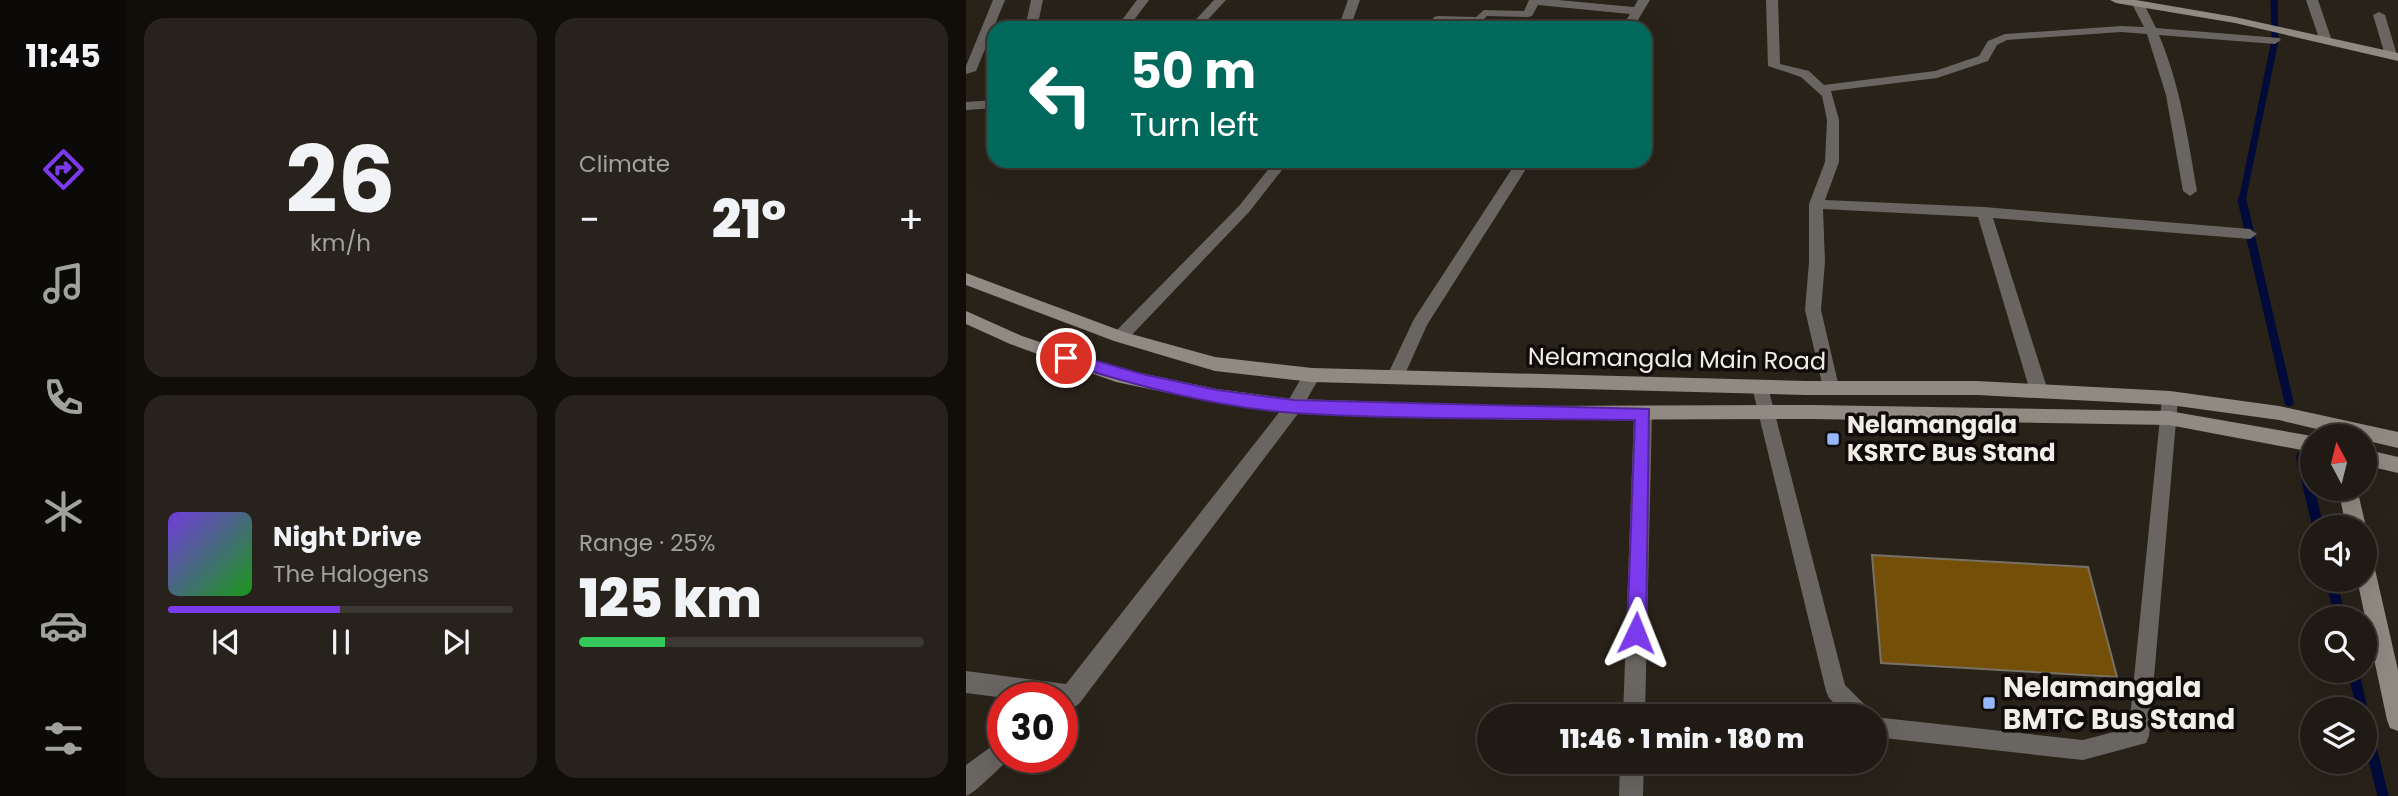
<!DOCTYPE html>
<meta charset="utf-8">
<style>
body{margin:0;font-family:Poppins,sans-serif;background:#27231c;color:#f1f3f6;height:100vh;display:flex;flex-direction:column;font-size:26px;white-space:nowrap}
*{box-sizing:border-box;margin:0}
p{font-size:23px;color:#a1a1a0}
.icon{flex:none;width:38px;height:38px;fill:none;stroke:currentColor;stroke-width:2;stroke-linecap:round;stroke-linejoin:round}
.map{position:relative;flex:1;overflow:hidden}
.sheet{display:flex;flex-direction:column;gap:18px;padding:18px;background:#110e0a;width:840px}
.sheet>*{flex:none}
.guide{position:absolute;left:21px;top:21px;width:665px;height:147px;border-radius:21px;box-shadow:0 7px 28px #0002,0 0 0 2px #3c3833;background:#00695c;color:#fff;overflow:hidden}
.needle{width:46px;rotate:353deg}
.controls{position:absolute;left:1334px;top:424px;display:grid;gap:14px}
.controls a{display:grid;place-items:center;width:77px;height:77px;border-radius:50%;background:#1f1a13;box-shadow:0 7px 28px #0002,0 0 0 2px #3c3833;font-size:35px}
.speed{position:absolute;left:21px;top:682px;display:flex;gap:14px;font-size:35px;font-weight:700;text-align:center}
.speed>*{display:grid;place-content:center;width:91px;height:91px;border-radius:50%;background:#1f1a13;box-shadow:0 7px 28px #0002,0 0 0 2px #3c3833;line-height:1}
.speed .limit{border:10px solid #d22;background:#fff;color:#111}
.pin{position:absolute;display:grid;place-items:center;width:60px;height:60px;color:#fff;margin:-30px;border:4px solid #fff;border-radius:50%;box-shadow:0 2px 7px #0007}
.me{position:absolute;width:77px;margin:-38px;rotate:2deg;stroke-linejoin:round;filter:drop-shadow(0 0 5px #0008)}
.turn{display:flex;align-items:center;gap:24px;height:147px;padding:0 28px;font-size:32px}
.turn .icon{width:91px;height:91px;stroke-width:2.5}
.turn b{display:block;font-size:49px;line-height:60px}
.big{font-size:52px;font-weight:800;line-height:1.1}
.sheet .widget{flex:1;display:flex;flex-direction:column;justify-content:center;gap:10px;min-width:0;padding:0 24px;border-radius:21px;background:#27231c}
.sheet .dial{align-items:center;gap:0}
.dial b{font-size:91px;line-height:1}
.song{display:flex;align-items:center;gap:21px}
.cover{width:84px;height:84px;border-radius:10px;background:linear-gradient(135deg,hsl(260 70% 55%),hsl(120 70% 35%))}
.played{height:7px;border-radius:4px;background:linear-gradient(90deg,#7c3aed 50%,#3c3833 50%)}
.keys{display:flex;justify-content:space-around;direction:ltr}
.heat{display:flex;justify-content:space-between;align-items:center;font-size:38px;direction:ltr}
.charge{height:10px;border-radius:5px;background:linear-gradient(90deg,#34c759 25%,#3c3833 0)}
.sheet .tiles{flex:1;display:grid;gap:18px;grid-template-columns:repeat(2,1fr)}
.trip{position:absolute;left:511px;top:704px;width:410px;height:70px;border-radius:35px;background:#1f1a13;box-shadow:0 7px 28px #0002,0 0 0 2px #3c3833;font-weight:800;line-height:70px;text-align:center}
main{display:flex;flex:1;min-height:0}
.dock{display:flex;flex-direction:column;width:126px;justify-content:space-around;align-items:center;background:#0c0a08;color:#a1a1a0}
.dock .icon{width:49px;height:49px}
.dock .active{color:#7c3aed}
.dock b{font-size:32px;color:#f1f3f6}
.map>svg:first-child{display:block}
.lines{fill:none;stroke-linecap:round;stroke-linejoin:round}
.stream-far2{stroke:#020a3a;stroke-width:7}
.stream-far1{stroke:#020a3a;stroke-width:9}
.stream{stroke:#020a3a;stroke-width:11}
.building{fill:#744f08;stroke:#787166;stroke-width:2}
.lane{fill:#696560;fill-rule:evenodd}
.street{fill:#696560;fill-rule:evenodd}
.secondary{fill:#908a83;fill-rule:evenodd}
.route{fill:#7c3aed;stroke:#51269a;stroke-width:2}
.poi-dot{fill:#96b6fd;stroke:#0f0c09;stroke-width:2.5}
.labels{text-anchor:middle;stroke-width:7;stroke-linejoin:round;paint-order:stroke}
.street-label{font-size:24px;fill:#f1ede7;stroke:#0f0c09}
.poi-label{font-size:24px;font-weight:bold;fill:#f1ede7;stroke:#0f0c09;text-anchor:start}
.near-poi-label{font-size:28px;font-weight:bold;fill:#f1ede7;stroke:#0f0c09;text-anchor:start}
</style>
<main>
<nav class="dock">
<b>11:45</b>
<svg class="icon active" aria-label="directions" viewBox="0 0 24 24"><path d="M12 3l9 9-9 9-9-9zM9 14v-3h6M13 9l2 2-2 2"/></svg>
<svg class="icon" aria-label="music" viewBox="0 0 24 24"><path d="M9 18V5l10-2v13"/><circle cx="6" cy="18" r="3"/><circle cx="16" cy="16" r="3"/></svg>
<svg class="icon" aria-label="phone" viewBox="0 0 24 24"><path d="M5 4h4l2 5-3 2q2 4 5 5l2-3 5 2v4C11 20 4 13 5 4z"/></svg>
<svg class="icon" aria-label="climate" viewBox="0 0 24 24"><path d="M12 3v18M4 7l16 10M4 17L20 7"/></svg>
<svg class="icon" aria-label="car" viewBox="0 0 24 24"><path d="M5 17H2v-5l4-1 3-4h7l3 4 3 1v5h-3M9 17h6M6 11h13"/><circle cx="7" cy="17" r="2"/><circle cx="17" cy="17" r="2"/></svg>
<svg class="icon" aria-label="filters" viewBox="0 0 24 24"><path d="M4 7h16M4 17h16"/><circle cx="9" cy="7" r="2"/><circle cx="15" cy="17" r="2"/></svg>
</nav>
<section class="sheet">
<div class="tiles">
<div class="widget dial"><b>26</b><p>km/h</p></div>
<div class="widget"><p>Climate</p>
<div class="heat"><a>−</a><b class="big">21°</b><a>+</a></div>
</div>
<div class="widget">
<div class="song"><i class="cover"></i><div><b>Night Drive</b><p>The Halogens</p></div></div>
<div class="played"></div>
<div class="keys"><svg class="icon" aria-label="previous" viewBox="0 0 24 24"><path d="M18 5L8 12l10 7zM5 5v14"/></svg><svg class="icon" aria-label="pause" viewBox="0 0 24 24"><path d="M8 5v14M16 5v14"/></svg><svg class="icon" aria-label="next" viewBox="0 0 24 24"><path d="M6 5l10 7-10 7zM19 5v14"/></svg></div>
</div>
<div class="widget"><p>Range · 25%</p><b class="big">125 km</b><div class="charge"></div></div>
</div>
</section>
<div class="map">
<svg width="1432" height="796" viewBox="0 0 1432 796">
<rect width="100%" height="100%" fill="#292219"/>
<g class="lines">
<polyline class="stream-far2" points="1276,201 1309,40 1308,0"/>
<g class="stream-far1">
<polyline points="1276,200 1323,402"/>
<polyline points="1335,456 1336,461"/>
</g>
<g class="stream">
<polyline points="1336,459 1352,527"/>
<polyline points="1365,579 1374,618"/>
<polyline points="1387,670 1396,709"/>
<polyline points="1398,719 1417,796"/>
</g>
</g>
<polygon class="building" points="906,555 1122,567 1151,677 915,663"/>
<g class="lines">
<g class="lane">
<polygon points="794,381 800,383 802,387 879,685 903,709 906,716 881,716 863,698 860,691 786,387 788,383"/>
<polygon points="1204,392 1210,393 1212,398 1183,736 1180,743 1117,760 908,737 908,717 1117,740 1163,728 1196,398 1198,393"/>
</g>
<g class="street">
<polygon points="27,0 39,0 10,71 0,74 0,66"/>
<polygon points="65,0 77,0 71,28 59,28"/>
<polygon points="171,0 183,0 162,28 150,28"/>
<polygon points="248,0 260,0 234,28 222,28"/>
<polygon points="382,0 394,0 384,28 372,28"/>
<polygon points="592,0 668,7 672,0 684,0 667,28 655,28 664,14 572,5 566,16 562,17 521,16 513,24 476,23 474,28 462,28 468,17 472,16 510,17 518,10 558,11 563,0"/>
<path d="M 800,0 L 812,0 L 814,64 L 843,71 L 858,85 L 969,71 L 1013,56 L 1022,41 L 1039,34 L 1155,26 L 1178,27 L 1166,4 L 1172,1 L 1178,4 L 1190,28 L 1313,38 L 1315,40 L 1309,44 L 1193,35 C 1214,85 1222,138 1231,191 L 1224,196 L 1217,191 L 1200,95 L 1181,34 L 1155,32 L 1041,40 L 1031,45 L 1022,61 L 971,78 L 865,91 L 873,120 L 873,162 L 859,200 L 1018,207 L 1284,229 L 1291,234 L 1284,239 L 1027,218 L 1082,391 L 1079,396 L 1067,396 L 1064,391 L 1012,217 L 857,209 L 859,262 L 855,310 L 873,387 L 870,392 L 858,392 L 839,310 L 843,262 L 843,204 L 859,162 L 861,120 L 856,96 L 835,77 L 802,66 Z"/>
<polygon points="1340,0 1352,0 1366,41 1364,43 1354,41"/>
<polygon points="1413,12 1419,15 1431,55 1429,58 1419,55 1407,15"/>
<polygon points="28,100 28,108 0,110 0,102"/>
<polygon points="309,161 323,161 283,212 160,341 148,341 146,337 148,333 273,206"/>
<polygon points="551,161 565,161 461,325 435,383 423,383 420,378 448,319"/>
<polygon points="346,368 352,370 355,375 334,411 113,704 96,714 96,698 39,698 0,693 0,671 100,684 322,401 340,370"/>
<polygon points="677,407 683,409 686,414 679,716 657,716 668,414 671,409"/>
<path d="M 37,738 L 37,758 L 45,758 C 32,768 12,791 0,796 L 0,765 Z"/>
<polygon points="654,761 678,761 677,796 653,796"/>
</g>
<g class="secondary">
<polygon points="1144,0 1170,0 1269,17 1432,53 1432,61 1269,23 1150,3"/>
<polygon points="0,273 158,332 249,357 346,368 840,381 1011,381 1204,391 1313,406 1432,432 1432,448 1398,440 1398,436 1380,436 1313,420 1204,405 1011,395 840,395 346,382 249,371 148,341 0,285"/>
<polygon points="0,311 56,336 151,368 251,389 328,399 556,406 846,405 1203,411 1346,436 1346,452 1203,425 846,419 556,420 328,413 251,403 150,382 44,344 0,324"/>
<polygon points="1398,449 1432,457 1432,473 1398,465"/>
<polygon points="1372,488 1391,488 1400,527 1398,530 1398,527 1380,527"/>
<polygon points="1398,556 1405,558 1408,565 1432,670 1432,731 1424,728 1421,720 1391,579 1398,579"/>
</g>
</g>
<path class="route" d="M 100,352 L 176,374 L 251,390 L 328,400 L 683,409 L 680,633 L 677,640 L 670,643 L 663,640 L 661,633 L 669,420 C 556,418 441,420 328,413 C 249,407 171,386 95,362 L 93,358 Z"/>
<g class="poi-dot">
<rect x="860" y="432" width="14" height="14" rx="3.5"/>
<rect x="1016" y="696" width="14" height="14" rx="3.5"/>
</g>
<g class="labels">
<g class="street-label">
<text transform="translate(711 359) rotate(1)" y="8">Nelamangala Main Road</text>
</g>
<g class="poi-label">
<text x="881" y="433">Nelamangala<tspan x="881" dy="28">KSRTC Bus Stand</tspan></text>
</g>
<g class="near-poi-label">
<text x="1037" y="697">Nelamangala<tspan x="1037" dy="32">BMTC Bus Stand</tspan></text>
</g>
</g>
</svg>
<div class="controls">
<a><svg class="needle" viewBox="-14 -14 28 28"><path d="M0-13l5 13h-10z" fill="#e53935"/><path d="M0 13l5-13h-10z" fill="#a1a1a0"/></svg></a>
<a><svg class="icon" aria-label="sound" viewBox="0 0 24 24"><path d="M4 9h4l5-4v14l-5-4H4zM17 9q2 3 0 6"/></svg></a>
<a><svg class="icon" aria-label="search" viewBox="0 0 24 24"><circle cx="10" cy="10" r="6"/><path d="M15 15l6 6"/></svg></a>
<a><svg class="icon" aria-label="layers" viewBox="0 0 24 24"><path d="M12 4l9 5-9 5-9-5zM3 14l9 5 9-5"/></svg></a>
</div>
<div class="speed"><div class="limit">30</div></div>
<div class="pin" style="left:100px;top:358px;background:#d93025"><svg class="icon" aria-label="arrive" viewBox="0 0 24 24"><path d="M6 21V4h12l-3 4 3 4H6"/></svg></div>
<svg class="me" style="left:670px;top:633px" viewBox="-20 -20 40 40"><path d="M0-17L14 15 0 8-14 15z" fill="#7c3aed" stroke="#fff" stroke-width="4"/></svg>
<div class="trip">11:46 · 1 min · 180 m</div>
<div class="guide">
<div class="turn"><svg class="icon" aria-label="left" viewBox="0 0 24 24"><path d="M17 20v-9H6M10 6l-5 5 5 5"/></svg><div><b>50 m</b>Turn left</div></div>
</div>
</div>
</main>
